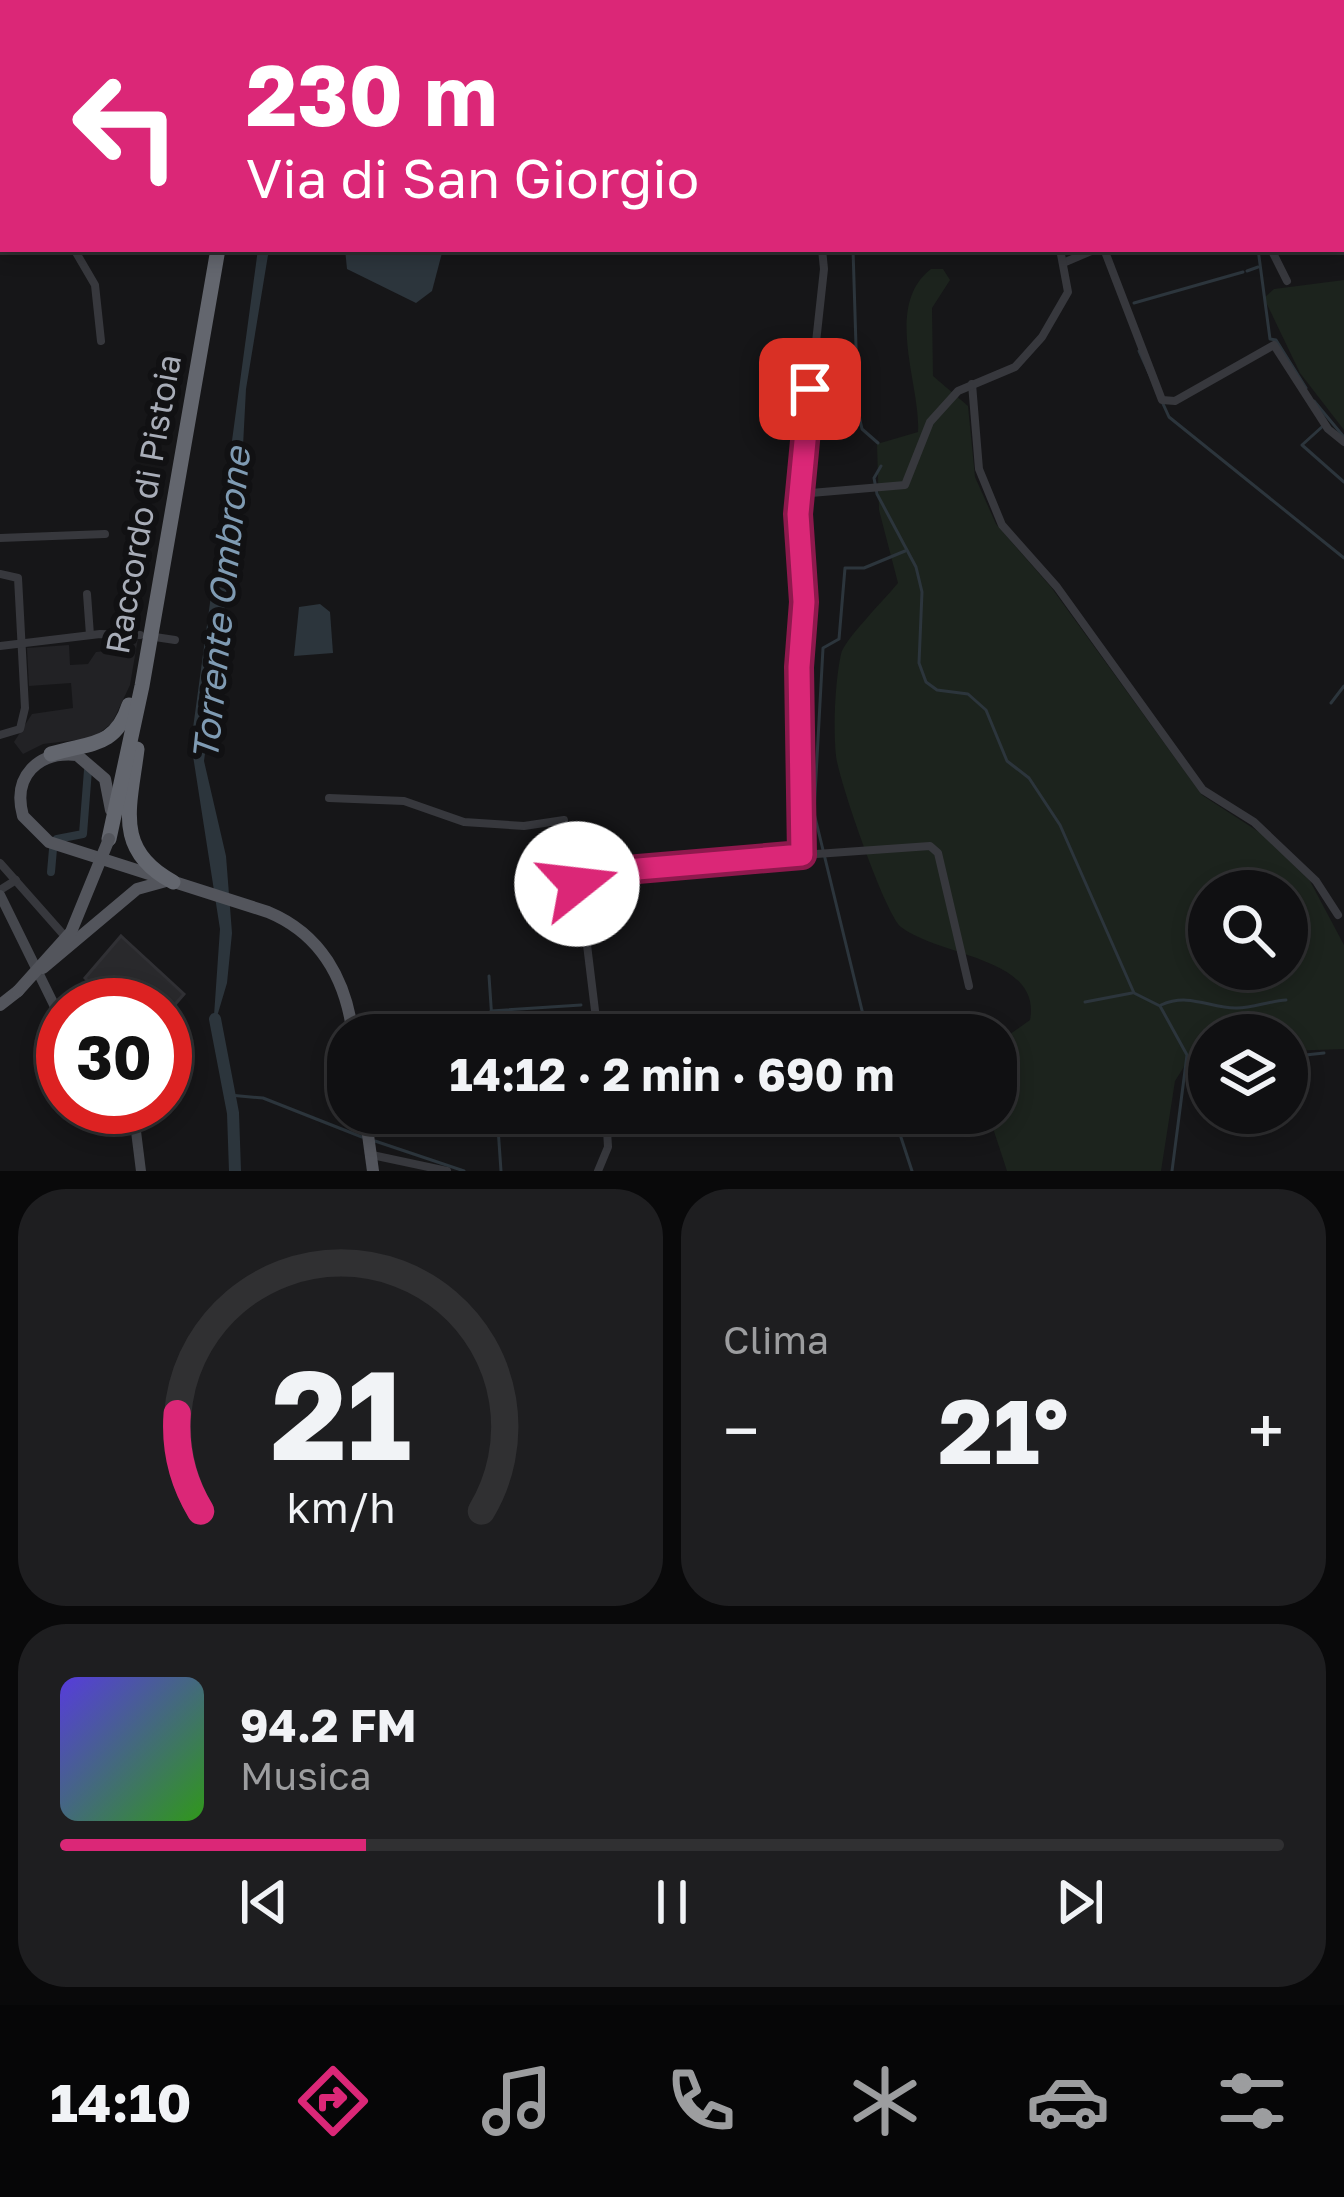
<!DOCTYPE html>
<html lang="it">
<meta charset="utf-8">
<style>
body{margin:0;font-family:"Golos Text",sans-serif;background:#1e1e20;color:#f1f3f6;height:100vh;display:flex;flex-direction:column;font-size:45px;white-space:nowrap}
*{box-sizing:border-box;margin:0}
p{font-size:39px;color:#9c9d9f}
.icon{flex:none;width:66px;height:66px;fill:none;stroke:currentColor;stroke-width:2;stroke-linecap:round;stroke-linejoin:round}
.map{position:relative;height:1171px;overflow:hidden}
.panel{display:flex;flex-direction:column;gap:18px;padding:18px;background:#09090a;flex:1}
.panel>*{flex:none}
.guide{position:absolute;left:0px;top:0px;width:1344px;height:252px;box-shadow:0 6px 18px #0003,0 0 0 3px #303032;background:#db2777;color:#fff;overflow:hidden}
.buttons{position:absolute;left:1188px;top:870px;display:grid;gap:24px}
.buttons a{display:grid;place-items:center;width:120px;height:120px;border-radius:50%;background:#101012;box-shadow:0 6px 18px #0003,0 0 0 3px #303032;font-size:60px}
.speed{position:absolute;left:36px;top:978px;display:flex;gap:24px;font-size:60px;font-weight:700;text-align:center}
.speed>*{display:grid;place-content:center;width:156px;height:156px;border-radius:50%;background:#101012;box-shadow:0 6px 18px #0003,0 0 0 3px #303032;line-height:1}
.speed .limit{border:18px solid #d22;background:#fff;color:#111}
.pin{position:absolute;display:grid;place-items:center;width:102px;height:102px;color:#fff;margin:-51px;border-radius:24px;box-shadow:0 6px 18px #0006}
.me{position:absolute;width:132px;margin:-66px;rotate:74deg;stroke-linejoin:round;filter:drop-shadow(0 0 9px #0008)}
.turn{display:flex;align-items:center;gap:42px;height:252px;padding:0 48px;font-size:54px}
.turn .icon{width:156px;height:156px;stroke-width:2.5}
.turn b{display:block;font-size:84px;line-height:102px}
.big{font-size:90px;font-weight:700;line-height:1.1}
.panel .widget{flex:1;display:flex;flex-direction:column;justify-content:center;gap:18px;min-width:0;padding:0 42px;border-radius:48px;background:#1e1e20}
.panel .dial{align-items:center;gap:0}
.dial svg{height:312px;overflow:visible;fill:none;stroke:#303032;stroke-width:7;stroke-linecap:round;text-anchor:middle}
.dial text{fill:#f1f3f6;stroke:none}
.song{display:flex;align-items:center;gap:36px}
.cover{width:144px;height:144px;border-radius:18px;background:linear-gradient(135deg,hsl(250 70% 55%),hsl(110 70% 35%))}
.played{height:12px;border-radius:6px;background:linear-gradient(90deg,#db2777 25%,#303032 25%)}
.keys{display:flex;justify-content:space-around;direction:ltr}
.heat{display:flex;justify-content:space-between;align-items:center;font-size:66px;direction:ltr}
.panel .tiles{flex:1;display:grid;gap:18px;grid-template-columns:1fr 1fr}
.widget:last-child{grid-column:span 2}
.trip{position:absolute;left:327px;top:1014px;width:690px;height:120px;border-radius:48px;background:#101012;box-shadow:0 6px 18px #0003,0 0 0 3px #303032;font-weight:700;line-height:120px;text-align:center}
.tab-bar{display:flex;height:192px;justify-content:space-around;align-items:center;background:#060607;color:#9c9d9f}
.tab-bar .icon{width:84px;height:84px}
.tab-bar .active{color:#db2777}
.tab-bar b{font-size:54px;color:#f1f3f6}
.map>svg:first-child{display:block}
.built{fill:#222225}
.green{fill:#1c231d;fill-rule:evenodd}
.water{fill:#2c353c}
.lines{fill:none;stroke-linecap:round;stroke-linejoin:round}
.stream{stroke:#2c353c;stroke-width:3}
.canal{stroke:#2c353c;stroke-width:8}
.river{stroke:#2c353c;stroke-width:12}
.building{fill:#29292c;stroke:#303034;stroke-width:3}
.street{stroke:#37383d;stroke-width:8}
.secondary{stroke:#45474d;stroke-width:10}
.primary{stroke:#53555c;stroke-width:12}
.highway{stroke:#63666e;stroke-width:15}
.primary-bridge{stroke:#53555c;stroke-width:12}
.route-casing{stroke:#8e194d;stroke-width:30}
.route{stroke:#db2777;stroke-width:21}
.labels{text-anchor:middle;stroke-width:12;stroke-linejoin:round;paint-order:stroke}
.street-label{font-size:33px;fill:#a8adb8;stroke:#111113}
.water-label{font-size:36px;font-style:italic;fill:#7f9bb3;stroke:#111113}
</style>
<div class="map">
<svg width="1344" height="1171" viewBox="0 0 1344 1171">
<rect width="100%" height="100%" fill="#161618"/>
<polygon class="built" points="108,636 138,638 130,685 112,723 93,738 43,744 23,754 14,742 32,714 73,708 71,683 29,686 27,648 69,645 70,665 88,664 96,652 106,651"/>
<g class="green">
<path d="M 931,269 L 943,269 L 950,280 L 932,308 L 933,376 L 968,406 L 975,477 L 996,524 L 1051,587 L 1202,795 L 1262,834 L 1310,881 L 1344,945 L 1344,1049 L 1287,1051 L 1287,1035 L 1209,1035 L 1209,1043 L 1199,1043 L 1175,1081 L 1161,1171 L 1007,1171 L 988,1113 L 996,1113 L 996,1044 L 1030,1020 C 1042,957 940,957 901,927 C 885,914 839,781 836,756 C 833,727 835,682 841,654 C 844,640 886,598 898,583 L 879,510 L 877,444 L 918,432 C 921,385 883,306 931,269 ZM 1209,891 L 1287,891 L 1287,969 L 1209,969 Z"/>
<polygon points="1344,280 1344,430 1300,373 1264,298 1274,289"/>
</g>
<g class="water">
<polygon points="258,249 269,249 246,389 241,484 204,761 226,856 232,933 227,983 213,1030 220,929 191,743"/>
<polygon points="345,249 443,249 432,291 416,303 347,269"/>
<polygon points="320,604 330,612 333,653 294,656 299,607"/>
</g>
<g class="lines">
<g class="stream">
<polyline points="866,3 867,0"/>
<polyline points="1212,3 1212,0"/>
<polyline points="853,249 858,411 862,429 878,443"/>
<polyline points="1258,249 1270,339 1276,340 1306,388"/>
<polyline points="1247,271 1258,267"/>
<polyline points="1134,303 1243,272"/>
<polyline points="1139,351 1169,417 1344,558"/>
<polyline points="1314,401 1344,437"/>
<polyline points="1323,426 1302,445 1344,482"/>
<polyline points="881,466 874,478 877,494 916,567 922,592 919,663 926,682 937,690 968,694 986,710 1007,761 1029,778 1060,825 1134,993 1160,1006 1187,1055 1172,1171"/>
<polyline points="1331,703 1344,686"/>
<polyline points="489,976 493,1035"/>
<polyline points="1085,1002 1132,993"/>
<path d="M 1161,1005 C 1190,992 1211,1009 1237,1008 C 1253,1008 1269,1001 1286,1000"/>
<polyline points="491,1011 581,1005"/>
<polyline points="868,1035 814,813 823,648 839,639 845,568 864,568 905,551"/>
<polyline points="1188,1057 1209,1049"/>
<polyline points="1287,1057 1324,1053"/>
<polyline points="229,1095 263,1098 362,1137"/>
<polyline points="497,1113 501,1171"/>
<polyline points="893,1113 912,1171"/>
<polyline points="375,1141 464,1171"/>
</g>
<g class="canal">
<polyline points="57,839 83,834 88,770"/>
<polyline points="51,872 53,849"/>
</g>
<polyline class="river" points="215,1019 233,1113 235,1171"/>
</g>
<polygon class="building" points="121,936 184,994 165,1016 165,1005 111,1005 98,982 93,986 85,978"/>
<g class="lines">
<g class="street">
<polyline points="5,0 5,3"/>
<polyline points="1001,0 1001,3"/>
<polyline points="828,3 829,0"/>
<polyline points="0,37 3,23"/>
<polyline points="0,142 3,147"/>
<polyline points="74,249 95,285 101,341"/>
<polyline points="1104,249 1162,400 1175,401 1274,345 1328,429 1344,442"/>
<polyline points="1271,249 1287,281"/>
<polyline points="1063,263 1096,249"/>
<polyline points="972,384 979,469 1002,525 1057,587 1203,790 1254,822 1316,881 1338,915"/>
<polyline points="799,494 905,485 930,422 958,391 1015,367 1042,337 1068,292 1060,249"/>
<polyline points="0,538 105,534"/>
<polyline points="0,574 18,578 25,708 20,729 0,735"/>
<polyline points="87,594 90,635"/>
<polyline points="155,637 175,640"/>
<polyline points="0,646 100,634 140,635"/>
<polyline points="329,798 404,801 464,822 524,826 564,820 568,866 579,879"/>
<polyline points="802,855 930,846 938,853 969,986"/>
<polyline points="0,863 62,933"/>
<polyline points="579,879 591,873 802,855 799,667 804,601 798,507 824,269 822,249"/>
<polyline points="579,879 598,1035"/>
<polyline points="0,890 16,880"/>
<polyline points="372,1155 447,1171"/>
<polyline points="598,1171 608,1147 606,1113"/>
</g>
<g class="secondary">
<polyline points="0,895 63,1023"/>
<polyline points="133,1107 141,1171"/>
</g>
<g class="primary">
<path d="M 111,810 L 105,779 L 77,755 C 38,751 12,776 23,816 L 49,842 L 268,912 C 321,934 346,980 353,1035"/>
<polyline points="43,968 137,889 166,881"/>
<polyline points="0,1005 18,991"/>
<polyline points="365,1113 373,1171"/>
</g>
<g class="highway">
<polyline points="262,3 262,0"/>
<path d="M 137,749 C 130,807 113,850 173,882"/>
<path d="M 51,754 C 88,742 115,749 129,705"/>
<polyline points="109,839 142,686 218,249"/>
</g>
<polyline class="primary-bridge" points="18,991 71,932 109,839"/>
</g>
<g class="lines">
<defs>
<polyline id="route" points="577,884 591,873 802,855 799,667 804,602 798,514 810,389"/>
</defs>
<use href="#route" class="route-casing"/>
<use href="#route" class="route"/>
</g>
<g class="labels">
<g class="street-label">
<text transform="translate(143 504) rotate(-80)" y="12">Raccordo di Pistoia</text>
</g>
<g class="water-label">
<text transform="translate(221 604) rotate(-84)" y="13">Torrente Ombrone</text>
</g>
</g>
</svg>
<div class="buttons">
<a><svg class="icon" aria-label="search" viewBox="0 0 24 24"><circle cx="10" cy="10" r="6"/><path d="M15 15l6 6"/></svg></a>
<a><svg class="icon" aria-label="layers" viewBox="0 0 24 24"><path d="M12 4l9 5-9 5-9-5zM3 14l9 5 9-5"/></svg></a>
</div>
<div class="speed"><div class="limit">30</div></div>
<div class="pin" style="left:810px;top:389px;background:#d93025"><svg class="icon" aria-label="arrive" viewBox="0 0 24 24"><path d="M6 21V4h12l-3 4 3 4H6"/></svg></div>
<svg class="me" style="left:577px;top:884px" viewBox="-20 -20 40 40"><circle r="19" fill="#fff"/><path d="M0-13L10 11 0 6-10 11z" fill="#db2777"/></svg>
<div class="trip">14:12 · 2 min · 690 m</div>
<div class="guide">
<div class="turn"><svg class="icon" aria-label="left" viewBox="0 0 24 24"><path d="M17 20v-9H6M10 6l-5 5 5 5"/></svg><div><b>230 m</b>Via di San Giorgio</div></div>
</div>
</div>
<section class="panel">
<div class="tiles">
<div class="widget dial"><svg viewBox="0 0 100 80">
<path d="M14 69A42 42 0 1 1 86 69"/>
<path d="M14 69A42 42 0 0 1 8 44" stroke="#db2777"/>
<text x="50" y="56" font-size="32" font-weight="700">21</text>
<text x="50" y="72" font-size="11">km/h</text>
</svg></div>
<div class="widget"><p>Clima</p>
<div class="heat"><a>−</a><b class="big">21°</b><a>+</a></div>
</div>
<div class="widget">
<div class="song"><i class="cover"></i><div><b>94.2 FM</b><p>Musica</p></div></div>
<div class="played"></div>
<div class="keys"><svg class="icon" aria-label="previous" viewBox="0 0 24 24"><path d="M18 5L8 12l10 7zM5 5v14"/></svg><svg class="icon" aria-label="pause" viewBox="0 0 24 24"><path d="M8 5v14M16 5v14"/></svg><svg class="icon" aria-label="next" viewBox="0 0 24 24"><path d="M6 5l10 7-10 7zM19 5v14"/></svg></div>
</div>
</div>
</section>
<nav class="tab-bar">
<b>14:10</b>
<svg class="icon active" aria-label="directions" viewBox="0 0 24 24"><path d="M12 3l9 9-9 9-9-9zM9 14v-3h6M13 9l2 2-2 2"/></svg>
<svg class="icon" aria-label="music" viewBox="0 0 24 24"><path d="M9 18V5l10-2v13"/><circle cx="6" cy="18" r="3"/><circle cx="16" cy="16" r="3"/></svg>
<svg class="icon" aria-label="phone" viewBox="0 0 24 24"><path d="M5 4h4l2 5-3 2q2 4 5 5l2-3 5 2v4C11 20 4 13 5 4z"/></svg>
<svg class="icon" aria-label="climate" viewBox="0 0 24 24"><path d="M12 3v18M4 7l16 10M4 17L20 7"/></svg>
<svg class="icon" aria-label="car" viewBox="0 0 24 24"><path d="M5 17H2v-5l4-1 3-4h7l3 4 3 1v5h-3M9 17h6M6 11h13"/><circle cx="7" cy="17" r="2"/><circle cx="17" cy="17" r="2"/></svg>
<svg class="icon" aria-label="filters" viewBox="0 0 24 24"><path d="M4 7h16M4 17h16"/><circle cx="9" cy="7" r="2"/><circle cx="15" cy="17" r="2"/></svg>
</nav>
